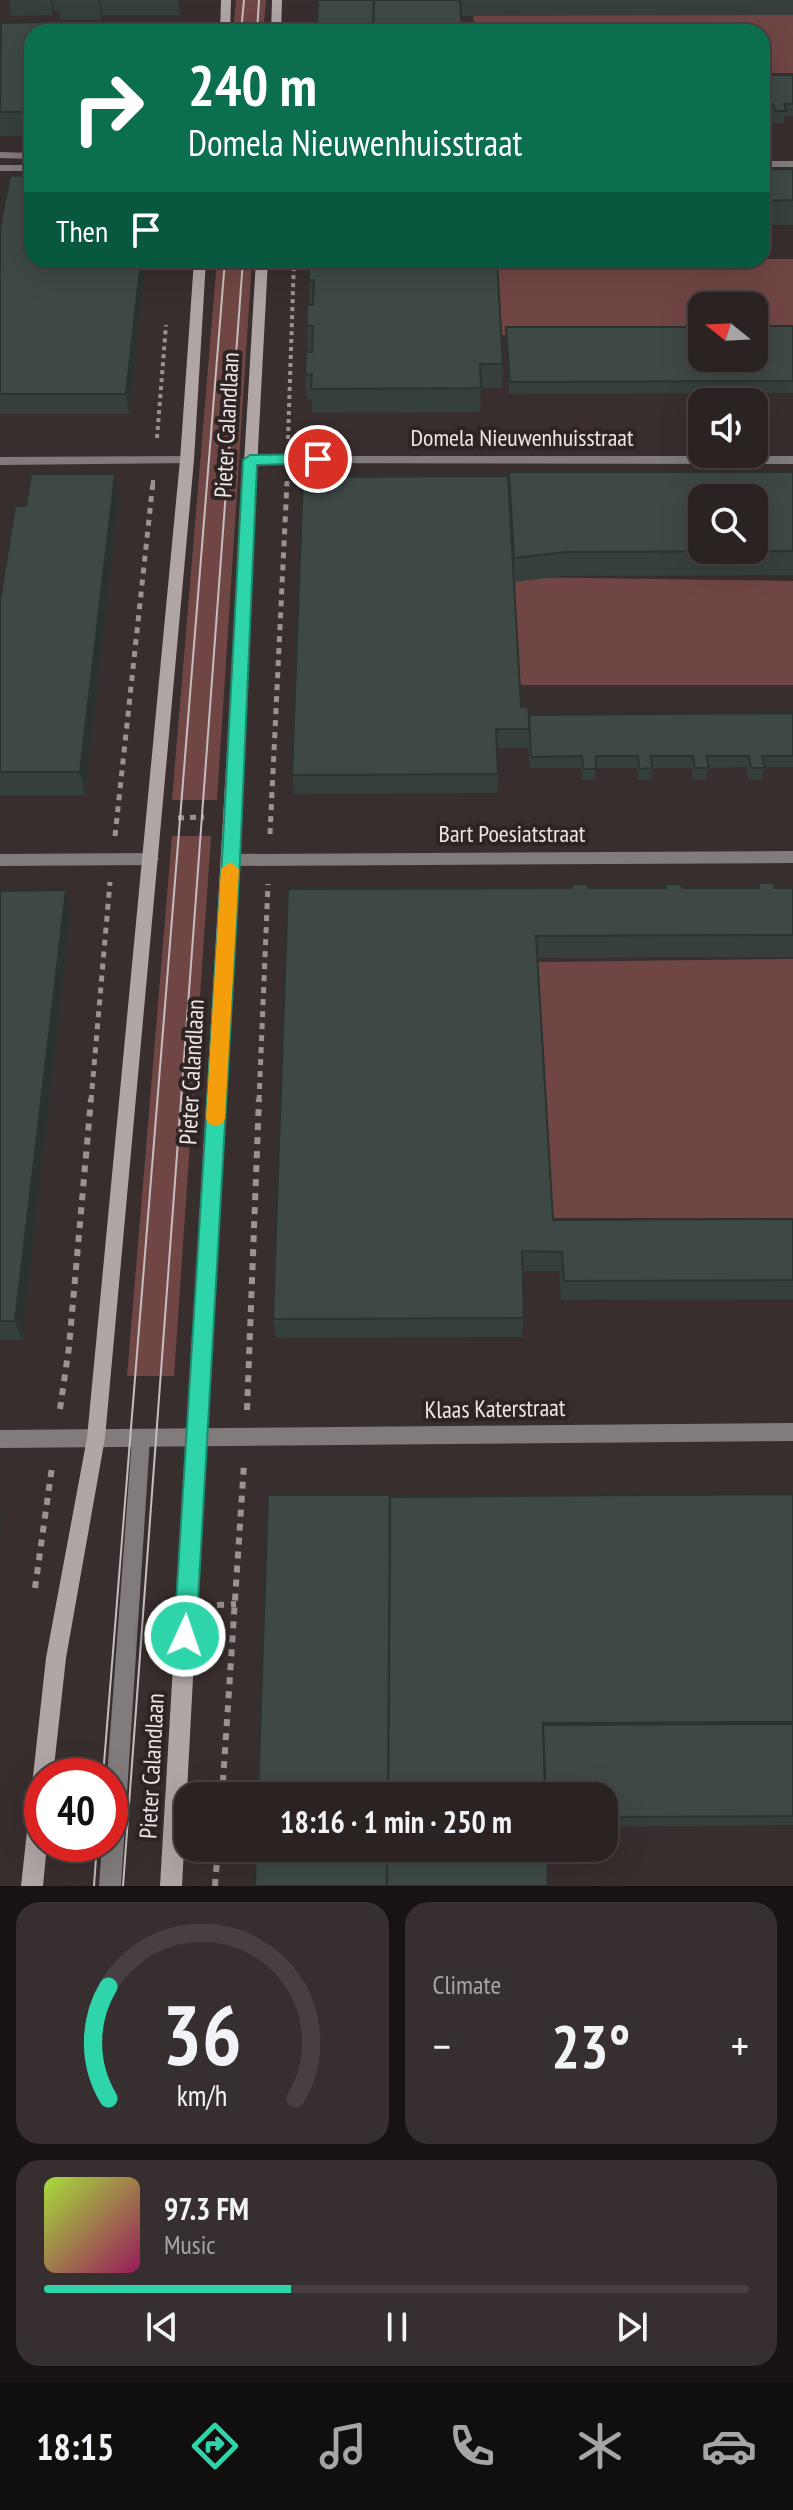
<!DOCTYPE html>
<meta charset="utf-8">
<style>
body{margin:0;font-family:"PT Sans Narrow",sans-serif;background:#372f2f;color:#f1f3f6;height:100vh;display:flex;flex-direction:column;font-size:30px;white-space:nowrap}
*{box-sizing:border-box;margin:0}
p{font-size:26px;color:#a6a4a5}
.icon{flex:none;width:44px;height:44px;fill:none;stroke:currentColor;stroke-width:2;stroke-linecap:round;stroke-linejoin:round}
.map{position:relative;height:1886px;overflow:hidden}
.panel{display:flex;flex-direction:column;gap:16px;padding:16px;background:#181313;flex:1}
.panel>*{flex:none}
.guide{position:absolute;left:24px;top:24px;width:746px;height:244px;border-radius:24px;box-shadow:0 8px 32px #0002,0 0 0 2px #473f40;background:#0b6e4f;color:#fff;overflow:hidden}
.needle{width:52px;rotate:288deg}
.fabs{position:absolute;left:688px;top:292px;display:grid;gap:16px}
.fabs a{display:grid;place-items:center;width:80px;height:80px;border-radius:16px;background:#2b2222;box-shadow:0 8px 32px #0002,0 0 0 2px #473f40;font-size:40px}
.speed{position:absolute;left:24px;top:1758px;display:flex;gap:16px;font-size:40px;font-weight:700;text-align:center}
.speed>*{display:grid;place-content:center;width:104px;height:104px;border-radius:50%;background:#2b2222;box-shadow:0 8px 32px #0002,0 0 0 2px #473f40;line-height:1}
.speed .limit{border:12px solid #d22;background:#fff;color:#111}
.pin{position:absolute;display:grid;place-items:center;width:68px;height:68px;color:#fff;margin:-34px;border:4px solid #fff;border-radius:50%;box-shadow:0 2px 8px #0007}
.me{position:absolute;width:88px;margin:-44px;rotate:3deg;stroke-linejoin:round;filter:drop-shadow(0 0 6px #0008)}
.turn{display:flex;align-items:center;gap:28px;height:168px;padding:0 32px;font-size:36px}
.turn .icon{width:104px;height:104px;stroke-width:2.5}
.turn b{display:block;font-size:56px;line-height:68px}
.then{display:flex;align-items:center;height:76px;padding:0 32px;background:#0003;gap:16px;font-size:30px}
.big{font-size:60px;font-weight:700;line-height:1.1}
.panel .tile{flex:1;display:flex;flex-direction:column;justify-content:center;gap:12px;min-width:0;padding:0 28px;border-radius:24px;background:#372f2f}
.panel .dial{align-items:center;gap:0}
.dial svg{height:208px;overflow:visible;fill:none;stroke:#473f40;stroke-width:7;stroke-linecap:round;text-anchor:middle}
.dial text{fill:#f1f3f6;stroke:none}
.song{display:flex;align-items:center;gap:24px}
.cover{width:96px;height:96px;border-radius:12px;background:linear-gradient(135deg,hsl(80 70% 55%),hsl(330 70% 35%))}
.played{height:8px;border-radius:4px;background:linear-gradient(90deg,#2ed4aa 35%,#473f40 35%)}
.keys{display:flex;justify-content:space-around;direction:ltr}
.heat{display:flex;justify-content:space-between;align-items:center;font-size:44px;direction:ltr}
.panel .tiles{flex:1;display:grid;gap:16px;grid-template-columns:1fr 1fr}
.tile:last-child{grid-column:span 2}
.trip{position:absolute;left:174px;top:1782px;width:444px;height:80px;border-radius:24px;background:#2b2222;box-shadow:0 8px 32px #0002,0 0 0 2px #473f40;font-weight:700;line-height:80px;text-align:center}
.dock{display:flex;height:128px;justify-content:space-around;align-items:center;background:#110e0e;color:#a6a4a5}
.dock .icon{width:56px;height:56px}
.dock .selected{color:#2ed4aa}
.dock b{font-size:36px;color:#f1f3f6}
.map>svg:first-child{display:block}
.green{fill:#704644}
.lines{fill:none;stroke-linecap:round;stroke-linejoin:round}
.path-far2{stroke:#9b9292;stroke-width:4;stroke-dasharray:4 4;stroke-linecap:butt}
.path-far1{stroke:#9b9292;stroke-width:5;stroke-dasharray:6 6;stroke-linecap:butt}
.path{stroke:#9b9292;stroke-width:6;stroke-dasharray:7 7;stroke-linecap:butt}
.lane{fill:#817c7b;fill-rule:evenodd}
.street{fill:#817c7b;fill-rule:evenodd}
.secondary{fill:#afa6a5;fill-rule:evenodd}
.tram{stroke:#c6bebe;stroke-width:2}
.wall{fill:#353f3b}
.shaded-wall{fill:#2b3330}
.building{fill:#3e4945;stroke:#2b3330;stroke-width:2;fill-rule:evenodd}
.route{fill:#2ed4aa;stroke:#1e8a6e;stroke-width:2}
.slow{fill:#f59e0b}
.labels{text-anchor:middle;stroke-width:8;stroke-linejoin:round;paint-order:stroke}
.street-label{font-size:24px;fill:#ede6e6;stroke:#2f2424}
</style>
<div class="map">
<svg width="793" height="1886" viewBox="0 0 793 1886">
<rect width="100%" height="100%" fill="#392e2e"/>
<g class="green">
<polygon points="236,0 266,0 263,32 233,32"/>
<polygon points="473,12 793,15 793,73 762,73 762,32 474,32"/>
<polygon points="793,259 793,336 754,336 754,306 702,306 702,336 497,335 493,260"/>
<polygon points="217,260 252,260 217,800 172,800"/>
<polygon points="512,577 793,581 793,685 518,685"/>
<polygon points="172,836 211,836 174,1376 127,1376"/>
<polygon points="793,959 793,1218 547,1218 538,962"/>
</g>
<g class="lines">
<g class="path-far2">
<polyline points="157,438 166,325"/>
<polyline points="288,439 294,260"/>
<polyline points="153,484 153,480"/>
<polyline points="287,484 287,481"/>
</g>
<g class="path-far1">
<polyline points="178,818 204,817"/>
<polyline points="270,834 287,482"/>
<polyline points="115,836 153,482"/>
<polyline points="91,1101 110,882"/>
<polyline points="259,1101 268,884"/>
</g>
<g class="path">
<polyline points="60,1409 69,1347 91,1099"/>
<polyline points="247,1410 259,1099"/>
<polyline points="35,1588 52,1467"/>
<polyline points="217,1605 236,1604"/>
<polyline points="222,1796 244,1464"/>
<polyline points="215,1886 218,1848"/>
</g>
<g class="lane">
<polygon points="32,159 32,193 26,197 20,194 26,162"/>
<polygon points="141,1429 148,1432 150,1438 121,1886 99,1886 102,1844 110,1844 110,1776 107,1776 132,1438 134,1432"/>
</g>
<g class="street">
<polygon points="0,28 225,28 230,31 0,34"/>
<polygon points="0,152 32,153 32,159 0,158"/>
<rect x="762" y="161" width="31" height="6"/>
<rect x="0" y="165" width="32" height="6"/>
<polygon points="187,456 192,457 192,463 0,465 0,457"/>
<polygon points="250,456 793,456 793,464 245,463 245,457"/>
<polygon points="793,851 793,863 231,866 223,860 231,854"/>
<polygon points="151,853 159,859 151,865 0,866 0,854"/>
<polygon points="793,1423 793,1441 0,1448 0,1430"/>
</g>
<g class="secondary">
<polygon points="221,0 231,0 230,32 220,32"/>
<polygon points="272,0 282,0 281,32 271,32"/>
<polygon points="194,260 206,260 194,460 105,1438 66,1658 53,1776 42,1776 42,1844 47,1844 43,1886 21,1886 46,1658 87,1438 180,460"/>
<polygon points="256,260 268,260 182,1886 160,1886"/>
</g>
<g class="tram">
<polyline points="241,32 244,0"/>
<polyline points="257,32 259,0"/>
<polyline points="103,1776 225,260"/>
<polyline points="94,1886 97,1844"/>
<polyline points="123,1886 243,260"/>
</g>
</g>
<g class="wall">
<polygon points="9,0 181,0 180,15 102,15 101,20 60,20 59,11 54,11 53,15 11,16"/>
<polygon points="318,0 793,0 793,15 461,16"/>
<polygon points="0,28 32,32 32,136 0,136"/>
<polygon points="762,75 793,75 793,116 785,116 784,123 773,123 771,116 762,116"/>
<rect x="762" y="169" width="31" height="56"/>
<polygon points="0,229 32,260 146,260 129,414 0,414"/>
<polygon points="309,260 503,364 502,388 481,388 480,412 312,413 312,399 307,399 305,375 312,352 308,351 307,326 310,305"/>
<polygon points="793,326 793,393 509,394 506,339 506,327"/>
<polygon points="793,472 793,575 564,576 514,582 521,707 529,715 793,713 793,767 764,767 762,780 748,780 747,767 708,768 706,780 693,780 691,768 652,768 651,780 638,780 637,768 596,768 595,780 582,780 581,768 530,768 528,747 528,748 497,748 498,774 497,793 294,794 292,775 508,476"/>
<polygon points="115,474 119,498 85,795 0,795 0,601 26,506"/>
<polygon points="758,883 775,888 793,888 793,957 537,958 553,1220 793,1219 793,1299 561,1300 559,1271 522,1271 524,1318 522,1337 276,1338 273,1319 288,889 664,888 665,884 682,888 757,888"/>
<polygon points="0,891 71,913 22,1340 0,1340"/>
<polygon points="793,1494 793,1825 604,1827 604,1796 258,1796 390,1497"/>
</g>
<g class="shaded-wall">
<polygon points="51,0 53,0 54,11 53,15"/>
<polygon points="99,0 100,0 102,15 101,20"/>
<polygon points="178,0 181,0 180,15"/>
<polygon points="141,260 146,260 129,414 126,394"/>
<polygon points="115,474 119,498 85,795 80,772"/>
<polygon points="66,890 71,913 22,1340 15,1321"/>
<polygon points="0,1510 2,1515 0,1534"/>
</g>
<g class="building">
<polygon points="318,0 374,0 373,32 317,32"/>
<polygon points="374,0 460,0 462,32 373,32"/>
<polygon points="47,22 45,32 32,32 32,102 30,112 0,112 1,23"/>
<polygon points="762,75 793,75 793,104 784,104 786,111 775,111 773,104 762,104"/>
<polygon points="762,169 793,169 793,200 762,201"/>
<polygon points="32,175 32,260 141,260 126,394 0,394 0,229 10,176"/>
<polygon points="309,260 497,260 503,364 480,364 481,388 311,389 312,374 305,375 306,352 312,352 313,326 307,326 307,305 313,305 314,280 309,280"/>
<polygon points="754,326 793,326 793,381 510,382 506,327 702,327 702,358 754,358"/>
<path d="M 509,472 L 793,472 L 793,551 L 566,552 L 514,558 ZM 702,498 L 754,498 L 754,550 L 702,550 Z"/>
<polygon points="31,474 115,474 80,772 0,772 0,601 15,506 26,506"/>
<polygon points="508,476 521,707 528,707 530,729 496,729 498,774 292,775 303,477"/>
<polygon points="793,713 793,756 762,756 765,768 751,768 749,756 707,756 708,768 695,768 693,756 651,756 652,768 639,769 638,756 596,756 596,769 583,769 582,756 531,757 529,715"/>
<polygon points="758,883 774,883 775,888 793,888 793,935 536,936 553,1220 793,1219 793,1280 564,1281 562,1252 522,1251 524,1318 273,1319 288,889 572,888 572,884 588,884 588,888 666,888 665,884 681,884 682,888 759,888"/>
<polygon points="66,890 15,1321 0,1321 0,891"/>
<polygon points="793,1494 793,1722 543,1723 545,1796 388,1796 390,1497"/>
<polygon points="268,1495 390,1495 388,1796 258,1796"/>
<polygon points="793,1724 793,1816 604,1817 604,1796 546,1796 543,1725"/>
<polygon points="256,1848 387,1848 387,1886 255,1886"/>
<polygon points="387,1848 547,1848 548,1886 387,1886"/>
</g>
<polygon class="route" points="318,454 326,459 323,463 257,465 240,860 196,1636 193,1644 185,1648 177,1644 174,1636 222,860 243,460 250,455"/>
<polygon class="slow" points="230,862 239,869 225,1118 222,1124 215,1126 209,1124 206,1118 221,869"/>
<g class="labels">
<g class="street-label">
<text transform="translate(227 425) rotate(-87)" y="8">Pieter Calandlaan</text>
<text x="522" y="446">Domela Nieuwenhuisstraat</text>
<text x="512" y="842">Bart Poesiatstraat</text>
<text transform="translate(192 1072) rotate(-87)" y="8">Pieter Calandlaan</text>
<text transform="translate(495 1409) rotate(-1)" y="8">Klaas Katerstraat</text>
<text transform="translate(152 1766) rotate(-87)" y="8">Pieter Calandlaan</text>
</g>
</g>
</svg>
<div class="fabs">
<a><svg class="needle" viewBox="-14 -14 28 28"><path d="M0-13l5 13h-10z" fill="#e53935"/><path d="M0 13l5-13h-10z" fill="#a6a4a5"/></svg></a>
<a><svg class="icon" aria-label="sound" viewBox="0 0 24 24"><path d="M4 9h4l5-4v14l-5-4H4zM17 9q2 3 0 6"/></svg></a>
<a><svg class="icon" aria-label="search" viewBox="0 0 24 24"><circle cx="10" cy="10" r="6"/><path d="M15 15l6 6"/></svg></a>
</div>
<div class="speed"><div class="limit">40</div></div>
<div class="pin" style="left:318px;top:459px;background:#d93025"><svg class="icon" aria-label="arrive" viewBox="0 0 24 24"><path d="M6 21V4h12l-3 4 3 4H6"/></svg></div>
<svg class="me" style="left:185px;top:1636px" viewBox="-20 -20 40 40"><circle r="17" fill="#2ed4aa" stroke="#fff" stroke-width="3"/><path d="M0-11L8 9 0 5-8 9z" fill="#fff"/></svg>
<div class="trip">18:16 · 1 min · 250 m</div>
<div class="guide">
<div class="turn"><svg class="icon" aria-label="right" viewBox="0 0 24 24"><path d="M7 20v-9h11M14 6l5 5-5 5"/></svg><div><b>240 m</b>Domela Nieuwenhuisstraat</div></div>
<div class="then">Then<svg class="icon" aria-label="arrive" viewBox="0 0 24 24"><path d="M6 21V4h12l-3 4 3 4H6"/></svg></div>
</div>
</div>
<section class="panel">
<div class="tiles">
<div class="tile dial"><svg viewBox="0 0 100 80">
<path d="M14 69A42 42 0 1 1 86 69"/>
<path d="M14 69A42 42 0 0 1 14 26" stroke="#2ed4aa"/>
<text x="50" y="56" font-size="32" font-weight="700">36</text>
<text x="50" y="72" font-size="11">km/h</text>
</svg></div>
<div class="tile"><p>Climate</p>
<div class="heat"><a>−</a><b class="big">23°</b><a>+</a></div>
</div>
<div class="tile">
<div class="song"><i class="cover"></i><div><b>97.3 FM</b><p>Music</p></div></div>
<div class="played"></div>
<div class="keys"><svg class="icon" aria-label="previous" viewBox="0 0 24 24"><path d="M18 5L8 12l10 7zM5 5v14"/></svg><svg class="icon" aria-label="pause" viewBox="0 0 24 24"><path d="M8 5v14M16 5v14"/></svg><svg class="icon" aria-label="next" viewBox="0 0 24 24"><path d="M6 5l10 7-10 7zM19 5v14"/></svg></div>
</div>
</div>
</section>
<nav class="dock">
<b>18:15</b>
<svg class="icon selected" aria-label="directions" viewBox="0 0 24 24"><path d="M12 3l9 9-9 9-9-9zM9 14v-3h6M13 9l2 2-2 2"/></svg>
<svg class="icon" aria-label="music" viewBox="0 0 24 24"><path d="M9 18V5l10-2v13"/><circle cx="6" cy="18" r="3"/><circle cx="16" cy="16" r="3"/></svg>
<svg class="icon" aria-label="phone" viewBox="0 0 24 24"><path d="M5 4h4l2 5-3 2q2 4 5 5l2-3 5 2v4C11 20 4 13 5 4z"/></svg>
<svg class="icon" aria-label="climate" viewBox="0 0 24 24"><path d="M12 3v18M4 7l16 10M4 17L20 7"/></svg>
<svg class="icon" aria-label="car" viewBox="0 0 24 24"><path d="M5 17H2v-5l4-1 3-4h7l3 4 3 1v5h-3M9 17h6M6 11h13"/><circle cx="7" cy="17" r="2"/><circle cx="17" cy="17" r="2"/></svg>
</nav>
